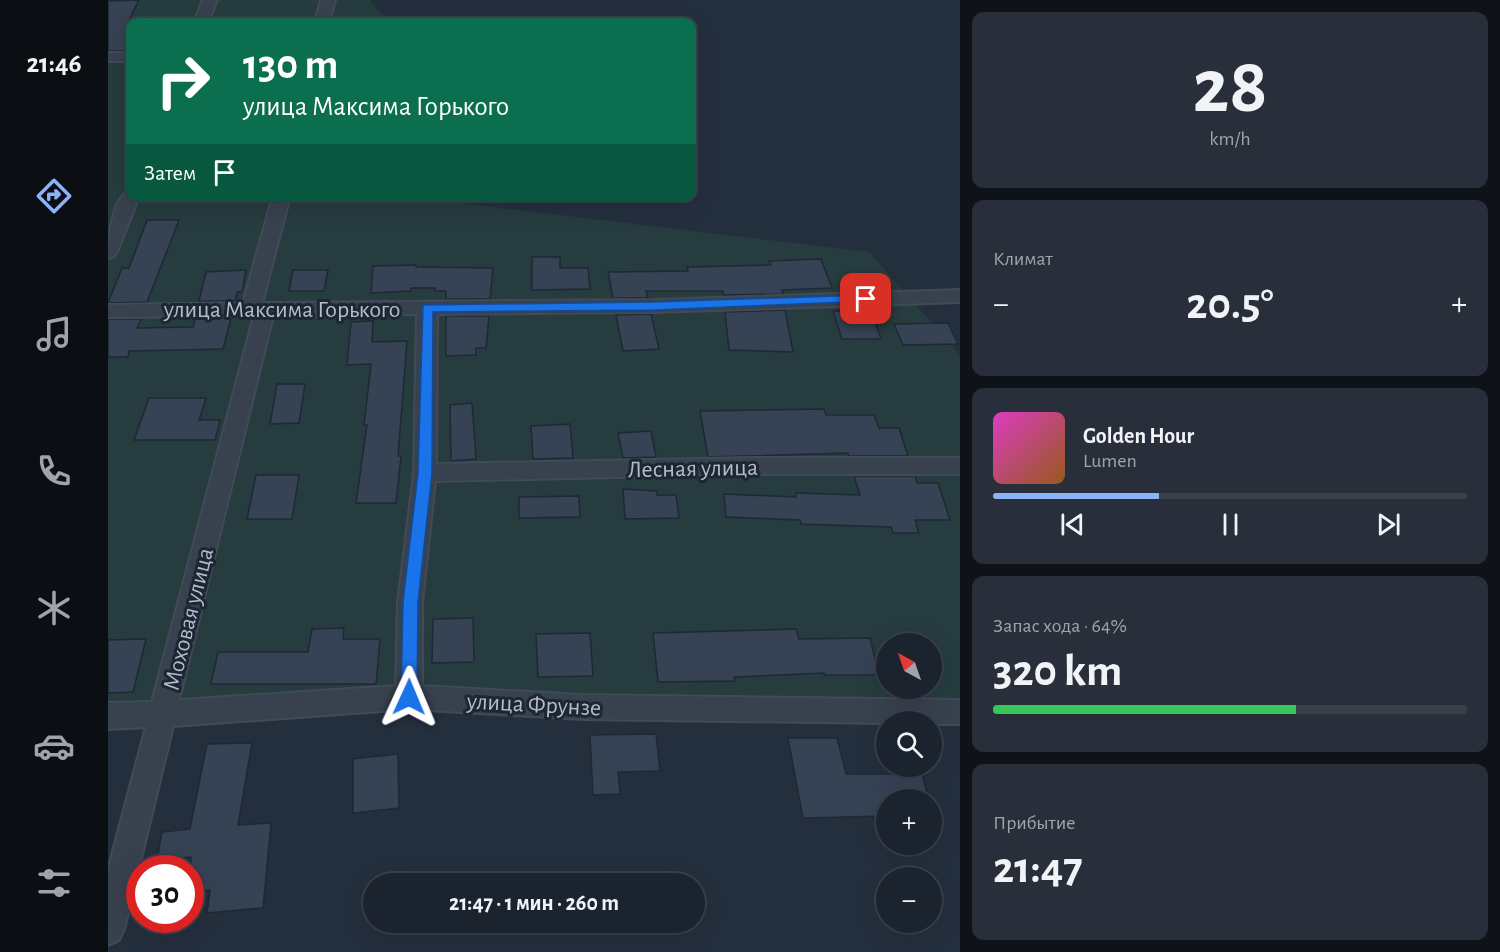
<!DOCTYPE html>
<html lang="ru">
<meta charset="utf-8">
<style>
body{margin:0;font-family:"Alegreya Sans",sans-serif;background:#282f3a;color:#f1f3f6;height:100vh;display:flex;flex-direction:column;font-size:22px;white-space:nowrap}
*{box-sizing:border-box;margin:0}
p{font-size:20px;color:#a0a4aa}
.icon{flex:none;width:33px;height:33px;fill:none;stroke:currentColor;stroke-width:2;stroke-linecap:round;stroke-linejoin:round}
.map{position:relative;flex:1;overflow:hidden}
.details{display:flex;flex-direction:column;gap:12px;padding:12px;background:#0f1319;width:540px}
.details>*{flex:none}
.top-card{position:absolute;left:18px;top:18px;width:570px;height:183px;border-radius:12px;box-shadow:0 6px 24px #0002,0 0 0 2px #39404a;background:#0b6e4f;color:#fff;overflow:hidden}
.needle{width:39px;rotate:320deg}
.buttons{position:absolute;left:768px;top:633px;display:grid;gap:12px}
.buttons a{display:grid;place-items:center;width:66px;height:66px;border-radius:50%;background:#1b232e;box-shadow:0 6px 24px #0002,0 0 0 2px #39404a;font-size:30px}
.speed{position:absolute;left:18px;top:855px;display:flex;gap:12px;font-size:30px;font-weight:700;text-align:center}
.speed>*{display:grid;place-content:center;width:78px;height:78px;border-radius:50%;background:#1b232e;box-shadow:0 6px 24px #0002,0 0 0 2px #39404a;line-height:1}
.speed .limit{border:9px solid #d22;background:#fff;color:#111}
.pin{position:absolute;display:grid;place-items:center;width:51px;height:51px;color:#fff;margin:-26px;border-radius:12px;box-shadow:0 3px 9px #0006}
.me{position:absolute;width:66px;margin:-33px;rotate:1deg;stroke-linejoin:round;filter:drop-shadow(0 0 4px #0008)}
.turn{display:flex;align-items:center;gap:21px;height:126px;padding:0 18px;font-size:27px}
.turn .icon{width:78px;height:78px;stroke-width:2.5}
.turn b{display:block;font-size:42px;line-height:51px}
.then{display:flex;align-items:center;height:57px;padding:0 18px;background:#0003;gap:12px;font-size:22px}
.big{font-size:45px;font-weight:600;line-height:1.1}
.details .tile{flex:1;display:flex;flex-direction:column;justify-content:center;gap:9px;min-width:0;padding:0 21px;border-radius:12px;background:#282f3a}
.details .dial{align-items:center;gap:0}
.dial b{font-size:78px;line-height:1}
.song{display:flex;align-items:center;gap:18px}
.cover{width:72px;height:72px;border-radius:9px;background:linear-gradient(135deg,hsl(310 70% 55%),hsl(30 70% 35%))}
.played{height:6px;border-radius:3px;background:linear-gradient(90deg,#8ab4f8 35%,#39404a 35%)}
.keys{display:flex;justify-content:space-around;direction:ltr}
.heat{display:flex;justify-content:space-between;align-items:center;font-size:33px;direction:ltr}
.charge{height:9px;border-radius:4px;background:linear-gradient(90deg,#34c759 64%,#39404a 0)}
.trip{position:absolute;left:255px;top:873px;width:342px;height:60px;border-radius:30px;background:#1b232e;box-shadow:0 6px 24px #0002,0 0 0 2px #39404a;font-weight:600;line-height:60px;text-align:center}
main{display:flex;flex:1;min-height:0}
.dock{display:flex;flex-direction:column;width:108px;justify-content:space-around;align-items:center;background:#0b0e12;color:#a0a4aa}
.dock .icon{width:42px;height:42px}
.dock .on{color:#8ab4f8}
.dock b{font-size:27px;color:#f1f3f6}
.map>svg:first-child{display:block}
.green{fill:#263c3f;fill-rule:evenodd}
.building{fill:#364354;stroke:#1f2835;stroke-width:1.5}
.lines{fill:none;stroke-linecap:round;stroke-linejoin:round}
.minor-casing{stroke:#414a57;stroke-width:4}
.minor{fill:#38414e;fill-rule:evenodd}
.route{fill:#1a73e8;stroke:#114b97;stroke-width:1.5}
.labels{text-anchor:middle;stroke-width:6;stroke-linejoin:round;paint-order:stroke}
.street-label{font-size:24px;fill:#b4bcc9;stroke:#1d2633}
</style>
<main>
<nav class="dock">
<b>21:46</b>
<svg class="icon on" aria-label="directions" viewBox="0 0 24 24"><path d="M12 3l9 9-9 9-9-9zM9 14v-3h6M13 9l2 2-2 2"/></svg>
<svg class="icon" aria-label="music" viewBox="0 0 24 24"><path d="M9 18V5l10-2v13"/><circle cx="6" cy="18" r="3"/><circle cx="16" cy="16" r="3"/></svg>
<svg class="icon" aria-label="phone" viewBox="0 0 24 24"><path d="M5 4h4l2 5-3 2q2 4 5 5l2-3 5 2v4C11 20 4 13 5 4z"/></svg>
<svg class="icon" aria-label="climate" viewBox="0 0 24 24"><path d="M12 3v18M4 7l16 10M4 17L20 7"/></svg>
<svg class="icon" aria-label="car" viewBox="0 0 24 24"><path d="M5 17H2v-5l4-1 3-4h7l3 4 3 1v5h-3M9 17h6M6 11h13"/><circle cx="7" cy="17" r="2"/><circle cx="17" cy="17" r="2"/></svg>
<svg class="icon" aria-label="filters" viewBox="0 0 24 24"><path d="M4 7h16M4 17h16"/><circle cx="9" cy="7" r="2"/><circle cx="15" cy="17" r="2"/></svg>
</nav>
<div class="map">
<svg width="852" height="952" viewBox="0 0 852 952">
<rect width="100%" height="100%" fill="#242f3e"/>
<path class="green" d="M 0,0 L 262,0 L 271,12 L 288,22 L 22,22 L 22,196 L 302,197 L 761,252 L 852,355 L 852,702 L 272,710 L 0,719 ZM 778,644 L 824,644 L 824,688 L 778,688 Z"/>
<g class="building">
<polygon points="31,0 22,18 22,39 16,51 0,51 0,1"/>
<polygon points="39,220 71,220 39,302 0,303 14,268 21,268"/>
<polygon points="424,257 452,257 452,268 480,268 482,289 424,290"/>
<polygon points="713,259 724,288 674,290 675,294 615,295 615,291 538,291 540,298 505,298 500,272 580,271 579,267 663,265 661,261"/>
<polygon points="308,265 308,267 385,268 382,299 338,299 338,291 327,291 327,288 303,288 303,291 263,293 265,266"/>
<polygon points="138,270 134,292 129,292 127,301 91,301 98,272"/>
<polygon points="185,270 220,270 216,291 181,291"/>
<polygon points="677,310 685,352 621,350 617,312"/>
<polygon points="725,311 763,311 773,339 734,339"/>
<polygon points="543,314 551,349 515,351 508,315"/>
<polygon points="338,316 381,316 378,348 368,348 368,355 338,356"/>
<polygon points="123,318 115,349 21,351 20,357 0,357 0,319 33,319 29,328 85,327 87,319"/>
<polygon points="265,321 264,342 299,341 290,456 293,456 288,503 248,503 259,425 256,425 263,364 239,365 243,322"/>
<polygon points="840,323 850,344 795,345 786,324"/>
<polygon points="169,384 197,384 191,423 162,424"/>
<polygon points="41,398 98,398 91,420 112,420 107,440 26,440"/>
<polygon points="364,403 368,459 343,461 342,405"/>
<polygon points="716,409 718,415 766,415 771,428 791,428 800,456 741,456 740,453 600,457 592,411"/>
<polygon points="462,424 465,458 425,459 423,426"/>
<polygon points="543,431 548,457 515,458 510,433"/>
<polygon points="148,475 191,475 184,519 139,519"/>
<polygon points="746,476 807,476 809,483 830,483 842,520 807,520 811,533 785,533 783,527 693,524 692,520 618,517 616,494 688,497 688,493 752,495"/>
<polygon points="515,489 549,491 549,495 568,495 571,518 517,519"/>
<polygon points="471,496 472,517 411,518 411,497"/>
<polygon points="365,618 366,662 324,663 325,619"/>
<polygon points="236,628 235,639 272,639 268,684 103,684 110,652 200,652 204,629"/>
<polygon points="688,629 691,639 762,638 771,675 716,675 716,673 626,677 627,681 550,682 545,633"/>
<polygon points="482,633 485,676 430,677 428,634"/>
<polygon points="38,639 25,692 0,693 0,640"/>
<polygon points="548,734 552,771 510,772 512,794 485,795 482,735"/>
<polygon points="680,738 729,738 738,774 814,774 821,800 778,800 778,816 695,818"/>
<polygon points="144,743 130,825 163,823 155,908 99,913 102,890 82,891 83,857 49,860 54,832 82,829 99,744"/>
<polygon points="290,754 291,808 245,813 245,759"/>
</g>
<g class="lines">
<defs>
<g id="minor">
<polygon points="95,0 109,0 100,22 86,22"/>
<polygon points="213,0 227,0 221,22 207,22"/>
<rect x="0" y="53" width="22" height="8"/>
<path d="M 22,191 L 22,196 L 31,196 L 9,252 L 6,256 L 0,258 C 0,241 4,196 22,191 Z"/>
<path d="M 165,196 L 182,196 L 154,303 L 546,300 L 852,290 L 852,302 L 546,312 L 329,314 L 328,464 L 643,458 L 852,458 L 852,474 L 643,474 L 327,481 L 314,602 L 314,686 L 474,695 L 852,700 L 852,724 L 824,724 L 824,722 L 778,722 L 778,723 L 474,719 L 301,709 L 65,726 L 16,929 L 11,940 L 0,945 L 0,870 L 38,727 L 0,729 L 0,703 L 44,702 L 146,316 L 0,317 L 0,305 L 135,303 ZM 309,314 L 306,473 L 290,602 L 288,686 L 71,700 L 165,316 Z"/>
</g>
</defs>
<use href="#minor" class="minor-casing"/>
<use href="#minor" class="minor"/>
</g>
<polygon class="route" points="758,295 764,299 762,301 546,310 325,312 324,473 310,602 309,697 307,702 301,704 295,702 293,697 295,602 310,473 315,305 546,302"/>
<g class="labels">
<g class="street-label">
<text x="174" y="317">улица Максима Горького</text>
<text transform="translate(585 468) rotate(-1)" y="8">Лесная улица</text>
<text transform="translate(80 619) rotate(-76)" y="8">Моховая улица</text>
<text transform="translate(426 704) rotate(3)" y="8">улица Фрунзе</text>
</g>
</g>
</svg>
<div class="buttons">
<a><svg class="needle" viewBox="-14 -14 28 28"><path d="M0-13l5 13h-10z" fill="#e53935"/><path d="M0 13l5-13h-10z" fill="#a0a4aa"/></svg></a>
<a><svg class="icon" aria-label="search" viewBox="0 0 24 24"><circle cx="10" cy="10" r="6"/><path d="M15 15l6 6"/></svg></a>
<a>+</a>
<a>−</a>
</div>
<div class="speed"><div class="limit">30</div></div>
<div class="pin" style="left:758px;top:299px;background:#d93025"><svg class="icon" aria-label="arrive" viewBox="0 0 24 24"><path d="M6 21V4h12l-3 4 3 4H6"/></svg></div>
<svg class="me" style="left:301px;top:697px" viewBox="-20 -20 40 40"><path d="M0-17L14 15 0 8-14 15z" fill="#1a73e8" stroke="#fff" stroke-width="4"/></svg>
<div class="trip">21:47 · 1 мин · 260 m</div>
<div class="top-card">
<div class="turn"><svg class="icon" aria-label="right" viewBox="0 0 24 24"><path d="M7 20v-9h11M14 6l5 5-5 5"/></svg><div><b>130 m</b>улица Максима Горького</div></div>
<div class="then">Затем<svg class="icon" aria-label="arrive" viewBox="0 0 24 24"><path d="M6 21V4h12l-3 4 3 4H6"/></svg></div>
</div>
</div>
<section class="details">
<div class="tile dial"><b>28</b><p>km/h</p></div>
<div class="tile"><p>Климат</p>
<div class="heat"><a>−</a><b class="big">20.5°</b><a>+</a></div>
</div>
<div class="tile">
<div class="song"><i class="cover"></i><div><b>Golden Hour</b><p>Lumen</p></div></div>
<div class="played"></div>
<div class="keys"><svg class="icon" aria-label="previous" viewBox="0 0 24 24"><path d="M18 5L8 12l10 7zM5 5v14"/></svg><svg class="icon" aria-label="pause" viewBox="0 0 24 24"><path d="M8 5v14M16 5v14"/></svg><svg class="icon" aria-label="next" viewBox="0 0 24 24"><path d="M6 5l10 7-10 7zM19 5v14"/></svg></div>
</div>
<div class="tile"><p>Запас хода · 64%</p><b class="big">320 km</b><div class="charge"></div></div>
<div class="tile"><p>Прибытие</p><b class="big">21:47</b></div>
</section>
</main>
